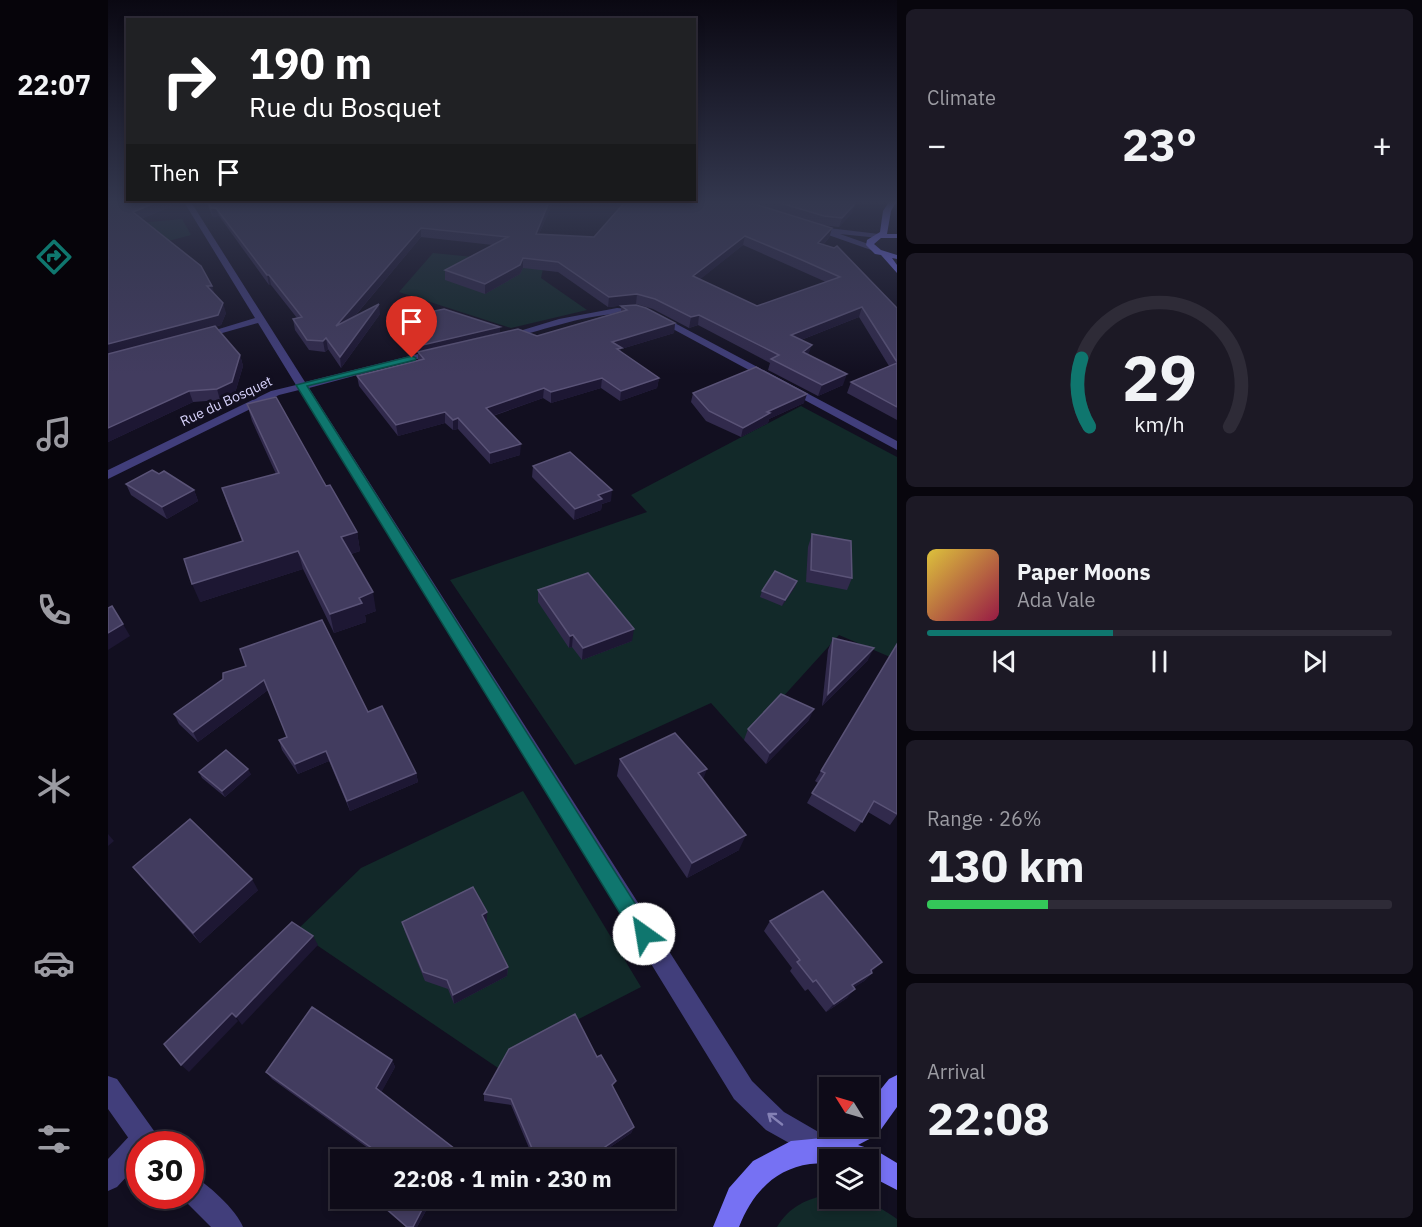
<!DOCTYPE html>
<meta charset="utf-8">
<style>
body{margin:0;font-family:"IBM Plex Sans",sans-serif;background:#1c1925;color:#f1f3f6;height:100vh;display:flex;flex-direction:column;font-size:22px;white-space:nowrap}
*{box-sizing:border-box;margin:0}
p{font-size:20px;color:#9b9ba2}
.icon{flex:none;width:33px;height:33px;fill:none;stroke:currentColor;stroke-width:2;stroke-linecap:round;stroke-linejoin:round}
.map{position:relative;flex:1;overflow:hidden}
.panel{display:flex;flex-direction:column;gap:9px;padding:9px;background:#08060d;width:525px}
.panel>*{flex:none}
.banner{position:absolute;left:18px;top:18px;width:570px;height:183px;border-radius:0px;box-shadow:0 3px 9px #0003,0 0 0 2px #2e2b37;background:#202124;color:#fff;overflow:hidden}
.needle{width:39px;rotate:307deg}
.controls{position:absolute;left:711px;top:1077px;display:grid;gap:12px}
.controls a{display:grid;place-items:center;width:60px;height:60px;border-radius:0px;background:#0e0b18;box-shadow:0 3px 9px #0003,0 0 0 2px #2e2b37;font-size:30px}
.speed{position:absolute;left:18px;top:1131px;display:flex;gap:12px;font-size:30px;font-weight:700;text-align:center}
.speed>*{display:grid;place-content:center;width:78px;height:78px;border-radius:50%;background:#0e0b18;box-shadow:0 3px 9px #0003,0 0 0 2px #2e2b37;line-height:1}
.speed .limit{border:9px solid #d22;background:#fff;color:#111}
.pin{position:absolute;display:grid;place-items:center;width:51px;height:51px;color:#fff;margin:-62px -26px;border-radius:50% 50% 50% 0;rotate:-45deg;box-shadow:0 0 6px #0007}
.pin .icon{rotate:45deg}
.me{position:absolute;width:66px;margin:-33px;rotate:328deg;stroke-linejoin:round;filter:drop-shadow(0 0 4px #0008)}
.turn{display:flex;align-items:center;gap:21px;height:126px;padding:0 24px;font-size:27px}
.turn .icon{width:78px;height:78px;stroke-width:2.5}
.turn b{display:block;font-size:42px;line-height:51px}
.then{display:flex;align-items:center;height:57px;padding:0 24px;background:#0003;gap:12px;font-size:22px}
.big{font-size:45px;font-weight:800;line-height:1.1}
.panel .card{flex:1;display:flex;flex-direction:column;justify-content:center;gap:9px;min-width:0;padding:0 21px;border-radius:9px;background:#1c1925}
.panel .dial{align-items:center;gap:0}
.dial svg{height:156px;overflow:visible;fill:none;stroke:#2e2b37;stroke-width:7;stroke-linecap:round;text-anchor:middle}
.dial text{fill:#f1f3f6;stroke:none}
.song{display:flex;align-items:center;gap:18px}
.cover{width:72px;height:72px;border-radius:9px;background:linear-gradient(135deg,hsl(50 70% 55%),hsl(340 70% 35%))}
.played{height:6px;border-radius:3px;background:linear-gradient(90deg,#0f766e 40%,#2e2b37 40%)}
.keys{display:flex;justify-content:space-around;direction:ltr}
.heat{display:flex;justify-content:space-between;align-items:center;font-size:33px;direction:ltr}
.charge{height:9px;border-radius:4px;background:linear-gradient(90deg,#34c759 26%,#2e2b37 0)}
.trip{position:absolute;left:222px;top:1149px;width:345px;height:60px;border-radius:0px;background:#0e0b18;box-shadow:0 3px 9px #0003,0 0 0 2px #2e2b37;font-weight:800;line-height:60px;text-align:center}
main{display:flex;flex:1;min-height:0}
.menu{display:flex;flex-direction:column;width:108px;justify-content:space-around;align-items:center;background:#06040a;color:#9b9ba2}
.menu .icon{width:42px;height:42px}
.menu .on{color:#0f766e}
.menu b{font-size:27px;color:#f1f3f6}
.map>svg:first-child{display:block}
.green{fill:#122929}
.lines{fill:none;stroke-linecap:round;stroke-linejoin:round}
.minor{fill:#413e7b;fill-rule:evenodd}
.tertiary{fill:#413e7b;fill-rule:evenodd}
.secondary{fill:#7671f3;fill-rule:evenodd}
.wall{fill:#312a4c;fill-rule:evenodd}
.shaded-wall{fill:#1d1733}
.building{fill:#423c5f;stroke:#5a5377;stroke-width:1.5;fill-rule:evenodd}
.oneway{stroke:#8481b5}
.route{fill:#0f766e;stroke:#0a4d48;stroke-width:1.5}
.labels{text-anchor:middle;stroke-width:6;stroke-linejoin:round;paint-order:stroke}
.far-street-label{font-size:14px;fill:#d7d2fb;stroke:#120f20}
</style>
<main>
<nav class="menu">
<b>22:07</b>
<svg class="icon on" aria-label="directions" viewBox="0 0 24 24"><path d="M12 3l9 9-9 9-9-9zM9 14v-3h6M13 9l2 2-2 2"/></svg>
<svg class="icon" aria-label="music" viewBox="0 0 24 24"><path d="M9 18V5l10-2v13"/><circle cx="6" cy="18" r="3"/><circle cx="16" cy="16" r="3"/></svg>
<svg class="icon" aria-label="phone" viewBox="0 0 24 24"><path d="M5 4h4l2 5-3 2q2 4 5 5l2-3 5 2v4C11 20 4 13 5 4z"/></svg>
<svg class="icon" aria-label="climate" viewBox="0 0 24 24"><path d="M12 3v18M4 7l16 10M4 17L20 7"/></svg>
<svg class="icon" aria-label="car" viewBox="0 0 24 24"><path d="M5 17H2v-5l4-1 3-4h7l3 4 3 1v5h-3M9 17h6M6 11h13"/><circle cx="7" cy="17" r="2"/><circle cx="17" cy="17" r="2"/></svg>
<svg class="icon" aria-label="filters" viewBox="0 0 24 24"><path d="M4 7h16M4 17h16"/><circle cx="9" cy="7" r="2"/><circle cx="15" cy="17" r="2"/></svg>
</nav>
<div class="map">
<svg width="789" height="1227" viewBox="0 0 789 1227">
<rect width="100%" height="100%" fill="#120f20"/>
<g class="green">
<polygon points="74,219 83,235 0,257 22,224"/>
<polygon points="325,253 436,264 433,278 479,310 403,328 291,292"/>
<polygon points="693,406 789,457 789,660 731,635 636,740 603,703 467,765 342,580 539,512 523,495"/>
<polygon points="415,791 533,987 465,1022 393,1070 188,931 253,868"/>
<path d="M 721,1195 L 722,1198 C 752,1198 764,1201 789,1219 L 789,1227 L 669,1227 C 681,1207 699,1198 721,1195 Z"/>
</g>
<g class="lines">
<g class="minor">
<polygon points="76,202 83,202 197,382 330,349 335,352 201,388 644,1081 676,1112 726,1141 730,1150 726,1159 717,1163 658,1130 626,1099 191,390 171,395 0,479 0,470 163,391 188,385 150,323 93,339 88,336 147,318"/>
<polygon points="712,227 771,234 775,236 771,238 732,234 769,247 769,251 766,251 709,231 709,227"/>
<path d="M 509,308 L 544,311 L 789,441 L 789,450 L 539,315 C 492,308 445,328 400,339 L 395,336 L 451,319 Z"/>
<polygon points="35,1127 44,1131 48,1140 46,1144 32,1144 32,1162 9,1187 0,1191 0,1159 26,1131"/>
</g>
<g class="tertiary">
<polygon points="0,1076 9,1079 49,1135 52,1144 32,1144 31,1153 0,1109"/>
<path d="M 82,1175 C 99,1182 129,1211 135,1227 L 103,1227 L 72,1196 L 82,1196 Z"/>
</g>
<g class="secondary">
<polygon points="781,202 788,202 783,211 779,234 789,234 789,238 773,238 766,244 773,250 789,255 789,259 784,258 789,265 789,273 773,255 767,254 758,245 759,240 772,232 775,211"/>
<path d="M 789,1075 L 789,1107 L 769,1135 L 750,1145 L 769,1151 L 789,1163 L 789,1190 L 760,1175 L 760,1160 L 722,1160 L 722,1164 C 715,1162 709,1164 702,1164 C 666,1169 644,1194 631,1227 L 605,1227 L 621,1188 L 645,1161 L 683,1141 L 714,1138 L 734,1126 L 760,1126 L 760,1105 L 781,1079 Z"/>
</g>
</g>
<g class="wall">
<polygon points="0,202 62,202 64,206 33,219 106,294 118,313 113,325 107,327 132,355 135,366 127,393 112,400 85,402 0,442"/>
<path d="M 98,202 L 445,202 L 431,234 L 486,237 L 517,202 L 747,202 L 745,204 L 744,213 L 731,227 L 713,225 L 724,228 L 721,238 L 715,245 L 789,308 L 789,420 L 739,393 L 743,382 L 781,366 L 751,317 L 693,340 L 701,355 L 735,385 L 710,396 L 660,370 L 662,363 L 590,325 L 581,328 L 545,309 L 528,304 L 500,307 L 450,272 L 415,268 L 412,274 L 377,294 L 337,280 L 337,270 L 385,245 L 313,237 L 247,316 L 272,314 L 233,368 L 220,349 L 217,352 L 201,350 L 187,330 L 185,319 L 189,318 L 163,285 L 161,285 L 111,216 L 105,217 ZM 635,245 L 718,282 L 649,306 L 592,279 Z"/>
<polygon points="513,306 567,323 566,333 513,349 513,352 551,378 549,388 512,401 493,388 443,403 435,398 385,416 412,455 382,464 350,429 345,430 337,423 290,436 251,386 249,376 310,360 310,352 429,336 513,311"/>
<polygon points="279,321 392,327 392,332 303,354 279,327"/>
<polygon points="585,393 696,403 661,419 660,423 633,437 598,421 583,402"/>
<polygon points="139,404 218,486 249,532 252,551 243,554 268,611 257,615 258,622 226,633 195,569 92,602 134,541 120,506 114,488 168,474 144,421"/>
<polygon points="425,466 503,501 494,504 493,510 466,520 424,477"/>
<polygon points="51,474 86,490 90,501 59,519 23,495 18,484"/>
<polygon points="704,534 744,578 739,590 698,582 700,547"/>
<polygon points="689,581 687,587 674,606 652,597 654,591"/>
<polygon points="430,590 524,641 474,660 464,647 461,648 430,602"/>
<polygon points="725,638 760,660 714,706 720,650"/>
<polygon points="789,644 789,815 782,825 760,812 747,832 699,803 710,783 707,781 713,771"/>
<polygon points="115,679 260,712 308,773 310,782 242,811 221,761 190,774 174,750 171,740 179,737 160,690 90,742 71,724 66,714"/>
<polygon points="701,720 658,764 636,740 640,729"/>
<polygon points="512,759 595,779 631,850 579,878 509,776"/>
<polygon points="91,772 143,774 117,797 94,778"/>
<polygon points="25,867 150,890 92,943 33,877"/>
<polygon points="379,912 379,922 378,923 400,967 399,976 346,1004 340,989 317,981 297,932 294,922"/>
<polygon points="662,921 764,973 756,981 746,987 739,998 718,1012 700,989 697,991 682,971 684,968 656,931"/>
<polygon points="489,1057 526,1127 523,1133 483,1160 426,1160 403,1105 376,1101 376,1094"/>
<polygon points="284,1060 287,1067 273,1092 349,1154 346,1160 258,1160 264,1151 164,1079 158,1072"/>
<polygon points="264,1198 325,1198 309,1227 298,1227"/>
</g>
<g class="shaded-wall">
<polygon points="49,202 62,202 64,206 27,221 25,212"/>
<polygon points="441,202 445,202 427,243 428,234"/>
<polygon points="740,202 747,202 745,204 747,204 744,213 731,227"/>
<polygon points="103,208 108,208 111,216 105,217"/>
<polygon points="313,228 313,237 230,336 228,326"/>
<polygon points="724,228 721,238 707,253 710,243"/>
<polygon points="637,236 635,245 584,286 585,276"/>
<polygon points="415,258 415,268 412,274 377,294 377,284"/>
<polygon points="159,275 161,275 163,285 161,285"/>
<polygon points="99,286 104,286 107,295"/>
<polygon points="529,294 528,304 500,307 501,297"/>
<polygon points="115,303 118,313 113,325 0,356 0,344"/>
<polygon points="271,304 272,314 233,368 232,357"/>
<polygon points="754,307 751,317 680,345 683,335"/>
<polygon points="591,315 590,325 581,328 583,317"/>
<polygon points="567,323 566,333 513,349 512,358 504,342"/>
<polygon points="392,327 392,332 303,354 302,348"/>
<polygon points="218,338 220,349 217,352 215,341"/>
<polygon points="704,345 700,355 695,352"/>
<polygon points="132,355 135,366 127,393 112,400 109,389"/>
<polygon points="739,374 735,385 710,396 714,385"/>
<polygon points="494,378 493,388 443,403 443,392"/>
<polygon points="551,378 549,388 512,401 513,391"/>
<polygon points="436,388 435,398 378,418 378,408"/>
<polygon points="81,391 85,402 0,442 0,428"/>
<polygon points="699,394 696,403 661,419 660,423 633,437 635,428 659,412"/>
<polygon points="337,412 337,423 290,436 288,425"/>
<polygon points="350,418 350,429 345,430 345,420"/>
<polygon points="413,444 412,455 382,464 382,453"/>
<polygon points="86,490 90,501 59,519 54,507"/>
<polygon points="504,490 503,501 494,504 493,510 466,520 467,509 490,495"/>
<polygon points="249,532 252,551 237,556 233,537"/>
<polygon points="190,551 195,569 92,602 84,584"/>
<polygon points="689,581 687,587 674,606 677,600"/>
<polygon points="265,592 268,611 257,615 258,622 226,633 222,614 251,598"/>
<polygon points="15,624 22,636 0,650 0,633"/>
<polygon points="526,629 524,641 474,660 475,648"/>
<polygon points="465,635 464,647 461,648 462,636"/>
<polygon points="766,648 760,660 714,706 720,694"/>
<polygon points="156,680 160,690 90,742 85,732"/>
<polygon points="706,709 701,720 658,764 662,753"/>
<polygon points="218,751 221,761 190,774 187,764"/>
<polygon points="140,769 143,774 117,797 114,791"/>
<polygon points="599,769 593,785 590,773"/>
<polygon points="308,773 310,782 242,811 239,801"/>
<polygon points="0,834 6,841 0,846"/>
<polygon points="638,835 631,850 579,878 584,863"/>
<polygon points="144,879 150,890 92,943 85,933"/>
<polygon points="379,912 379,922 374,925 374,915"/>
<polygon points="205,936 210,945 134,1025 128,1017"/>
<polygon points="774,962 765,971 754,979 763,970"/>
<polygon points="400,967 399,976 346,1004 345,995"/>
<polygon points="764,973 756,981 736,994 744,985"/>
<polygon points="747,989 739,998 718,1012 726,1004"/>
<polygon points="124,1013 130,1021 81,1072 73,1065"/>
<polygon points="284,1060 287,1067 272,1095 268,1088"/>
<polygon points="526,1127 523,1133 483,1160 478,1160"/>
<polygon points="347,1149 349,1154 346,1160 341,1160"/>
<polygon points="320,1198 325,1198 309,1227 305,1227"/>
</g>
<g class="building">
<polygon points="0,202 49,202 25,212 93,266 104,286 99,286 115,303 110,315 0,344"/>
<path d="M 100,202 L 441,202 L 428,234 L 486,237 L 517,202 L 640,202 L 724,228 L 710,243 L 726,248 L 729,246 L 789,308 L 789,362 L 754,307 L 683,335 L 704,345 L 695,352 L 739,374 L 714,385 L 663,359 L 671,355 L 591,315 L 583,317 L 547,299 L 529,294 L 501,297 L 450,262 L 415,258 L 412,265 L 377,284 L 337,270 L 400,237 L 313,228 L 228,326 L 271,304 L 232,357 L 218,338 L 215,341 L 199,340 L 185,319 L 194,317 L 161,275 L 159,275 L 108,208 L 103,208 ZM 637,236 L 694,260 L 732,277 L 649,306 L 585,276 Z"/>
<polygon points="669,202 741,202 747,204 734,218 716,216"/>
<polygon points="528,305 538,308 567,323 504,342 514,348 509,349 551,378 513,391 494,378 443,392 436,388 378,408 413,444 382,453 350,418 345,420 337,412 288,425 249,376 316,359 310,352 410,329 429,336 519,310 513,306"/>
<polygon points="336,309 392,327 302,348 279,321"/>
<polygon points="107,326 132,355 124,382 109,389 81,391 0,428 0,354"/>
<polygon points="789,363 789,407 743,382"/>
<polygon points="648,367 699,394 659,412 662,413 635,428 601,411 585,393"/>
<polygon points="168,397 218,486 222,485 249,532 233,537 265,592 251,598 254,603 222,614 190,551 84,584 76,559 135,541 114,488 171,473 139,404"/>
<polygon points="462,452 504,490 490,495 494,499 467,509 425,466"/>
<polygon points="44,470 51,474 56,471 86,490 54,507 18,484"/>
<polygon points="704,534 743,541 744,578 703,570"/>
<polygon points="667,571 689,581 677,600 654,591"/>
<polygon points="480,573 526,629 475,648 465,635 462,636 430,590"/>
<polygon points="4,606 15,624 0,633 0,608"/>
<polygon points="214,620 260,712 274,706 308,773 239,801 218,751 187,764 171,740 179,737 156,680 85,732 66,714 115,679 115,673 138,666 132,649"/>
<polygon points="725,638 766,648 720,694"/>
<polygon points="789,644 789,814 766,801 754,822 704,793 717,773 713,771"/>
<polygon points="673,694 706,709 662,753 640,729"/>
<polygon points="567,733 599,769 590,773 638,835 584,863 512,759"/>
<polygon points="118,750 140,769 114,791 91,772"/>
<polygon points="82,819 144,879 85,933 25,867"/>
<polygon points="365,887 379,912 374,915 400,967 345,995 339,980 315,972 294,922"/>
<polygon points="715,891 774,962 763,970 764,973 744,985 747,989 726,1004 708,980 705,982 689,962 692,960 662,921"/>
<polygon points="184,922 205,936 128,1017 124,1013 73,1065 56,1044"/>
<polygon points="204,1007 284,1060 268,1088 347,1149 341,1160 258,1160 265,1149 158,1072"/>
<polygon points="467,1014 489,1057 493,1055 508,1081 504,1085 526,1127 478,1160 429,1160 403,1099 376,1094 401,1049"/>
<polygon points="266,1198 320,1198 305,1227 299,1227"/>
</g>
<defs><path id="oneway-shaft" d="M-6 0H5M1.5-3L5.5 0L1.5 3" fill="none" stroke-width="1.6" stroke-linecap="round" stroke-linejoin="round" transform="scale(1.5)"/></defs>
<use class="oneway" href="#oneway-shaft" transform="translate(667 1119) rotate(-142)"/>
<linearGradient id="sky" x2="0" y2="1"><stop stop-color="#0a0812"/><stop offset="0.54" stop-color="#33374e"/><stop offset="1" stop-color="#33374e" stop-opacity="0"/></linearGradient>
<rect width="789" height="374" fill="url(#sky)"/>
<polygon class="route" points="304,356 308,358 307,360 199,386 542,927 545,934 542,941 536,944 529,941 188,385"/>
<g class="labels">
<g class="far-street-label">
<text transform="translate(118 401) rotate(-25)" y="5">Rue du Bosquet</text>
</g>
</g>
</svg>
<div class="controls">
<a><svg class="needle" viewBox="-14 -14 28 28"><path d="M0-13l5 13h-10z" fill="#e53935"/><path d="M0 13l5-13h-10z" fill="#9b9ba2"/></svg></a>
<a><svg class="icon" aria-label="layers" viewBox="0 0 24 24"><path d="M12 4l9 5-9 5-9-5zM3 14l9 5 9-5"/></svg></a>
</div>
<div class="speed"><div class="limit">30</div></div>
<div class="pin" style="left:304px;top:358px;background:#d93025"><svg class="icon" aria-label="arrive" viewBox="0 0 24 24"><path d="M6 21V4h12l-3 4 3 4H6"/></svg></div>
<svg class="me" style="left:536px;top:934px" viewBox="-20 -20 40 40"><circle r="19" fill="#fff"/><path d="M0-13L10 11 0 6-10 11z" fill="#0f766e"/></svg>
<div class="trip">22:08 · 1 min · 230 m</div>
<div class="banner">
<div class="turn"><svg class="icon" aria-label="right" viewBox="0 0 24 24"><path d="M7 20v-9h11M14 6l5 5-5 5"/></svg><div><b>190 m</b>Rue du Bosquet</div></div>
<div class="then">Then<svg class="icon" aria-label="arrive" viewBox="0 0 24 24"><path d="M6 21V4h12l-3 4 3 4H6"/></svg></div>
</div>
</div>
<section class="panel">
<div class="card"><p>Climate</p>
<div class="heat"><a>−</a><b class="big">23°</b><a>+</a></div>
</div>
<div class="card dial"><svg viewBox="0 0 100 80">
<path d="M14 69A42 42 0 1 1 86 69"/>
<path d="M14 69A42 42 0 0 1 10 34" stroke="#0f766e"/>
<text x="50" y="56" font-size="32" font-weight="700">29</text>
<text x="50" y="72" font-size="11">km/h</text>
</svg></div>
<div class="card">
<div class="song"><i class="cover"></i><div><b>Paper Moons</b><p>Ada Vale</p></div></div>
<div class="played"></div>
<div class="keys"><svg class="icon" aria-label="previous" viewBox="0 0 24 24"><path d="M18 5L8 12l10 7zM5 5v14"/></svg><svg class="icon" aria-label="pause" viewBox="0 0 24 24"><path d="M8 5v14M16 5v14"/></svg><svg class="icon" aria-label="next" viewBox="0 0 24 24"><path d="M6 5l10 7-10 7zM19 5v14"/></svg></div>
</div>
<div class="card"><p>Range · 26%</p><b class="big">130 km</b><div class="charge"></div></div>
<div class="card"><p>Arrival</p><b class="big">22:08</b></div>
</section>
</main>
